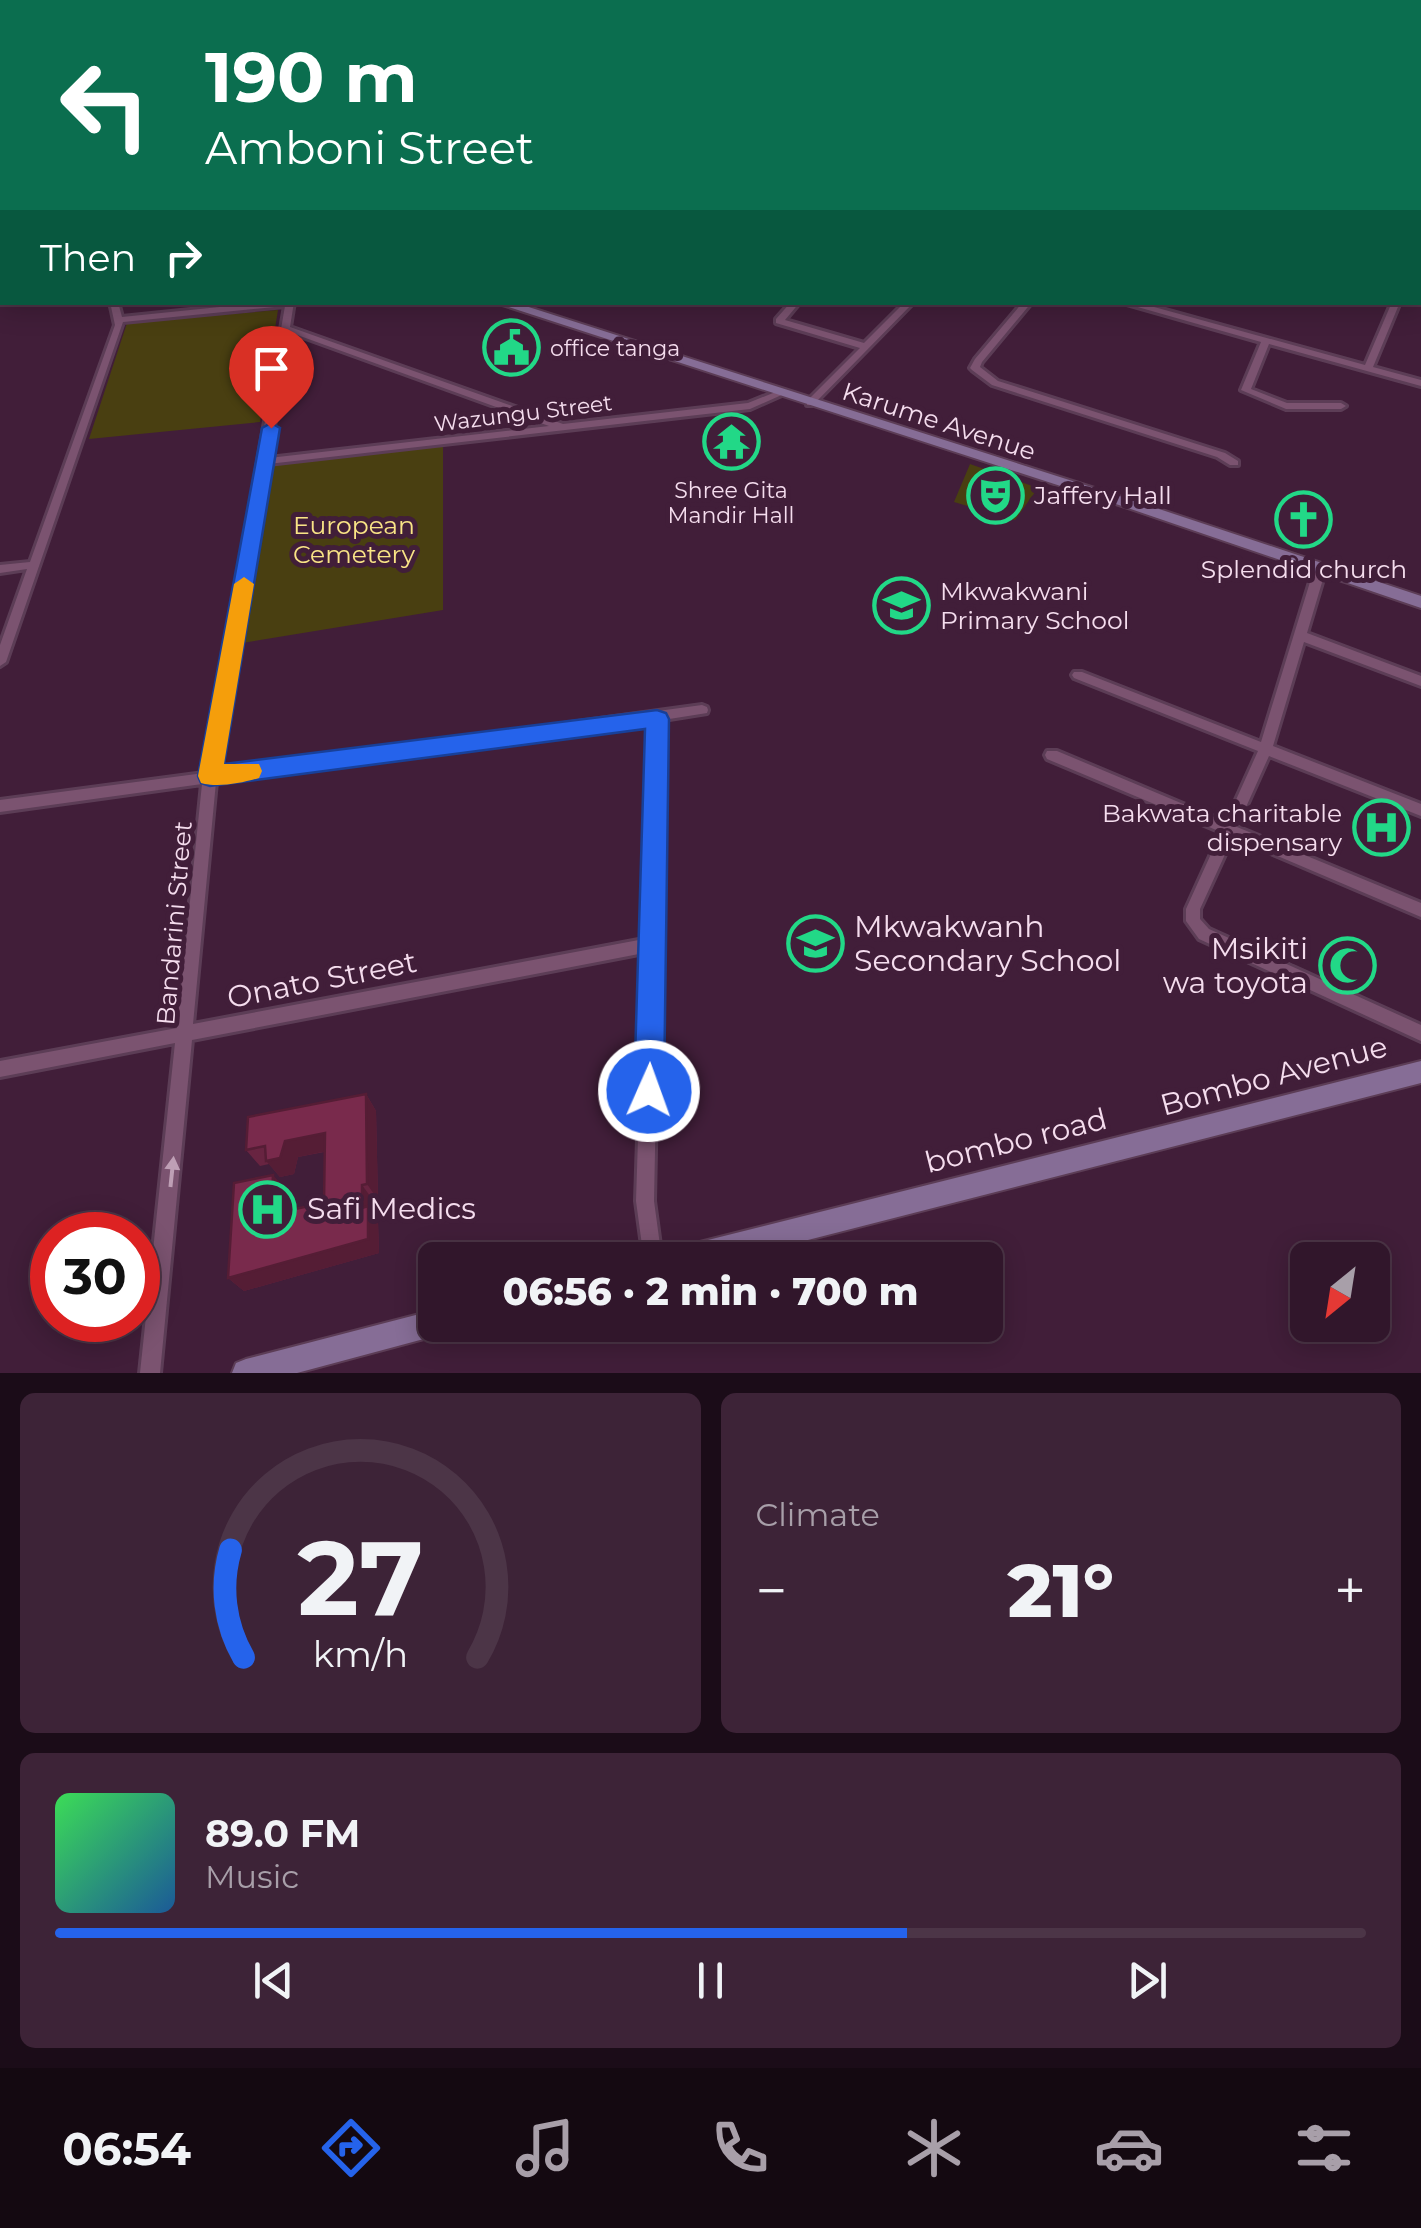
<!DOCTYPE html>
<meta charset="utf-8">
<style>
body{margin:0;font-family:Montserrat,sans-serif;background:#3d2337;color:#f1f3f6;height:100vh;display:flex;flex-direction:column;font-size:38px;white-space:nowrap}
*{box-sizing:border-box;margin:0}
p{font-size:32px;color:#a89fa9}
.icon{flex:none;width:55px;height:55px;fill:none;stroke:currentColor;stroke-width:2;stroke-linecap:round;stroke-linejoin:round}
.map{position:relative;height:1373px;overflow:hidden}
.sheet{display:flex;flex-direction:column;gap:20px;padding:20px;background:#1b0c18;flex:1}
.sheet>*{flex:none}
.top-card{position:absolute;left:0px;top:0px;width:1422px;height:305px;box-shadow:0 5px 25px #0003,0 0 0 2px #4c3547;background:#0b6e4f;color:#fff;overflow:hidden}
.needle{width:65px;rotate:210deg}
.controls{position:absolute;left:1290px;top:1242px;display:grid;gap:20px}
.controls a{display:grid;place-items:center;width:100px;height:100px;border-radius:15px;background:#31162b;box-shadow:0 5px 25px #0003,0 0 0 2px #4c3547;font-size:50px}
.speed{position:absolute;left:30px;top:1212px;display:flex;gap:20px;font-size:50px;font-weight:700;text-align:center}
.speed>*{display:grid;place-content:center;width:130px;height:130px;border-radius:50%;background:#31162b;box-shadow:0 5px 25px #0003,0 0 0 2px #4c3547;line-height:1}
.speed .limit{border:15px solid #d22;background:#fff;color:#111}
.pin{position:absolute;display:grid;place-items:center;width:85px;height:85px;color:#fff;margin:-102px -42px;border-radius:50% 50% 50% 0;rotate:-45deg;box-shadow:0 0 10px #0007}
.pin .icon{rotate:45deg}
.me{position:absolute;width:110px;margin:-55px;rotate:2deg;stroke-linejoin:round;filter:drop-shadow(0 0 8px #0008)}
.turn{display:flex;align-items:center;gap:35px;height:210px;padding:0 40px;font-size:45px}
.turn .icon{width:130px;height:130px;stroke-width:2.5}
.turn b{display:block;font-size:70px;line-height:85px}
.then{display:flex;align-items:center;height:95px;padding:0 40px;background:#0003;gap:20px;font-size:38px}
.big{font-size:75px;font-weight:800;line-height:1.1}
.sheet .card{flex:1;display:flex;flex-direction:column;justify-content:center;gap:15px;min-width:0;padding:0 35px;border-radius:15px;background:#3d2337}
.sheet .dial{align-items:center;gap:0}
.dial svg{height:260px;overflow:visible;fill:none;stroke:#4c3547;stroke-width:7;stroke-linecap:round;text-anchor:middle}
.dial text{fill:#f1f3f6;stroke:none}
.song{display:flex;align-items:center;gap:30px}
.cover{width:120px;height:120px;border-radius:15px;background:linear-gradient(135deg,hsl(130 70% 55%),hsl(210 70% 35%))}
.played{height:10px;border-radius:5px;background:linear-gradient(90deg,#2563eb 65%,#4c3547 65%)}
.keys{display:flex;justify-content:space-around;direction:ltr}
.heat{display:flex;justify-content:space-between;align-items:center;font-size:55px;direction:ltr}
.sheet .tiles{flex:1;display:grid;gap:20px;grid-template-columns:1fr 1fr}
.card:last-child{grid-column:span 2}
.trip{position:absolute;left:418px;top:1242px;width:585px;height:100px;border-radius:15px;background:#31162b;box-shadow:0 5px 25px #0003,0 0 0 2px #4c3547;font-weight:800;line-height:100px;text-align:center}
.menu{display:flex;height:160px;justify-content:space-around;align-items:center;background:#140911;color:#a89fa9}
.menu .icon{width:70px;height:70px}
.menu .current{color:#2563eb}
.menu b{font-size:45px;color:#f1f3f6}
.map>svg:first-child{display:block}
.green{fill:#493f11}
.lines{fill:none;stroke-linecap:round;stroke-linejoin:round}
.street-casing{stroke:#5c3d56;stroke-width:6}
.secondary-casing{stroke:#5c3d56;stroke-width:4}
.street{fill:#7b5370;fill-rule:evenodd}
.secondary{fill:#866d96;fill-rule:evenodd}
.wall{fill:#682441}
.shaded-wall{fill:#551d35}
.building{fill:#792a4c;stroke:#551d35;stroke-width:2.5}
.oneway{fill:#be9fb5}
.route{fill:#2563eb;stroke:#184099;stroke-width:2.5}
.slow{fill:#f59e0b}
.labels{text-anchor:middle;stroke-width:10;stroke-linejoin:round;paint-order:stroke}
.far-poi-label{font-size:22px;fill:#f5ddee;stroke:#411e39;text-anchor:start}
.far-street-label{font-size:22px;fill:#f5ddee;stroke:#411e39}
.street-label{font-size:25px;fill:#f5ddee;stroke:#411e39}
.poi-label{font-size:25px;fill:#f5ddee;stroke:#411e39;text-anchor:start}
.park-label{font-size:25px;fill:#f9e486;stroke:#411e39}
.near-poi-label{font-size:30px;fill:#f5ddee;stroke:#411e39;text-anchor:start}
.near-street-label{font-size:30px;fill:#f5ddee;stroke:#411e39}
</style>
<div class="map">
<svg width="1421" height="1373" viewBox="0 0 1421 1373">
<rect width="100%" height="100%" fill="#411e39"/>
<g class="green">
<polygon points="278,310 260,422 89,439 127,323"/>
<polygon points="443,445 443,610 242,643 273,462"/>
<polygon points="970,464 1038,488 1015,520 954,502"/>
</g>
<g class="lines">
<defs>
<g id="street">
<polygon points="216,0 225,0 219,2 212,2"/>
<polygon points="646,0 657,0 650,2 641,2"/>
<polygon points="876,0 883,0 885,2 879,2"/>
<polygon points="0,19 2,20 2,24 0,23"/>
<rect x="1420" y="45" width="1" height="7"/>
<polygon points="2,51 2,55 0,56 0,52"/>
<rect x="1420" y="60" width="1" height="4"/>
<rect x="1420" y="79" width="1" height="4"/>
<rect x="1420" y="88" width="1" height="5"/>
<polygon points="2,99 2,103 0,104 0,100"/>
<rect x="1420" y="158" width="1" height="5"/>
<rect x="1420" y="194" width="1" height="4"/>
<rect x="1420" y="226" width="1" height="4"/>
<rect x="0" y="251" width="2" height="5"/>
<rect x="1420" y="258" width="1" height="4"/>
<polygon points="1420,297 1421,297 1421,303 1420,302"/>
<path d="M 110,302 L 118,302 L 122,317 L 269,302 L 294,302 L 290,327 L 563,424 L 748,403 L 778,391 L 781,390 L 786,393 L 750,409 L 268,464 L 218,771 L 702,705 L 707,707 L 708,710 L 707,713 L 663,720 L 659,939 L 662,944 L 659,949 L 654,1201 L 662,1260 L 644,1260 L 636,1201 L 644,953 L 192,1040 L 160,1373 L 140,1373 L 175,1043 L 0,1077 L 0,1061 L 177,1028 L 202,784 L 0,812 L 0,800 L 204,773 L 285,306 L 123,322 L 6,662 L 0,666 L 0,645 L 27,569 L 0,573 L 0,565 L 30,562 L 115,325 ZM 289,332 L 549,426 L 269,458 ZM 650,722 L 644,939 L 193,1024 L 216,782 Z"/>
<polygon points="791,302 800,302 785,320 864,343 905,302 914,302 813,405 807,405 807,401 860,348 776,323 776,319"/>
<polygon points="1023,302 1032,302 982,362 980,367 998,381 1225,453 1238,461 1238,465 1230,465 1217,457 992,385 972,370 970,368 975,359"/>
<polygon points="1120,302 1136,302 1365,365 1392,302 1400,302 1373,367 1421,380 1421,386 1269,344 1251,389 1287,403 1341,403 1346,406 1341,409 1286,409 1241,390 1261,342"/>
<polygon points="1320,565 1326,569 1307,633 1421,676 1421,686 1304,642 1273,746 1421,804 1421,816 1269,756 1237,827 1421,903 1421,917 1233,837 1200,909 1200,919 1209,929 1421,1025 1421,1041 1199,939 1186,921 1186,909 1221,832 1047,759 1045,755 1047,751 1057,751 1226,822 1258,751 1074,678 1072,675 1074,672 1082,672 1261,742 1314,569"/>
</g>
<g id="secondary">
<polygon points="0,142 2,143 2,149 0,148"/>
<polygon points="493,302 513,302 1132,500 1421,596 1421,608 1122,506"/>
<polygon points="1421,1061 1421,1083 730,1260 667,1260 671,1251 680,1247"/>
<polygon points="435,1310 435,1325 448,1325 444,1332 435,1336 297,1373 232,1373 236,1363 246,1359"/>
</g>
</defs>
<use href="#street" class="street-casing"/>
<use href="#secondary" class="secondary-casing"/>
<use href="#street" class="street"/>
<use href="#secondary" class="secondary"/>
</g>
<polygon class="wall" points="366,1094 376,1111 378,1200 373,1200 373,1213 378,1221 379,1253 244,1291 228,1278 287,1191 286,1211 324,1203 324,1152 298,1157 294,1174 280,1177 269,1164 260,1166 246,1150"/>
<g class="shaded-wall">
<polygon points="366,1094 376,1111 378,1200 367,1184"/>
<polygon points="325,1133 337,1149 298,1157 294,1174 280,1177 266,1161 285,1141"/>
<polygon points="273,1175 287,1191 286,1228 271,1214"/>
<polygon points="362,1185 373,1200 373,1213 378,1221 379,1253 244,1291 228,1278 362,1208"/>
</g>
<polygon class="building" points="366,1094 367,1184 362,1185 362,1208 368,1206 368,1239 228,1278 234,1183 273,1175 271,1214 324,1203 325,1133 285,1141 280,1158 266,1161 265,1146 246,1150 248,1117"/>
<defs><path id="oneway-solid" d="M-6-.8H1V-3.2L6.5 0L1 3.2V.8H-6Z" transform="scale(2.5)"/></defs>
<use class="oneway" href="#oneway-solid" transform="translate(172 1172) rotate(-84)"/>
<polygon class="route" points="271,423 280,428 224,764 657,710 666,713 669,719 664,1091 660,1101 649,1106 638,1101 634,1091 645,729 210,786 201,783 198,776 262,428"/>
<path class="slow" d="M 244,577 L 254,584 L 224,764 L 259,764 L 262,771 L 259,778 C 242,783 218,788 201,783 L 198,776 L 234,584 Z"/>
<defs>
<symbol id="civic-ring" viewBox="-11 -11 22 22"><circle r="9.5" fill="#411e39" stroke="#22d887" stroke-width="1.5"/><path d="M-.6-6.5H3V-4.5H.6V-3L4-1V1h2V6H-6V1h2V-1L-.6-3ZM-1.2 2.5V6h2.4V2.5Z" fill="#22d887"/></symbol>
<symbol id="temple-ring" viewBox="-11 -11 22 22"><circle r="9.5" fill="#411e39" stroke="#22d887" stroke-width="1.5"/><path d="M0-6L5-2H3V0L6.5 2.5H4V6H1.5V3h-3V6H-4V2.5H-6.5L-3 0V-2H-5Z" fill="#22d887"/></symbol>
<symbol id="theatre-ring" viewBox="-11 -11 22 22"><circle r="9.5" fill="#411e39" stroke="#22d887" stroke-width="1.5"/><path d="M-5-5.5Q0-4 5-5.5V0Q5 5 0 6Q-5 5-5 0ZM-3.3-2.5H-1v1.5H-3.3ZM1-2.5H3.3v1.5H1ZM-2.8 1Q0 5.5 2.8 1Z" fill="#22d887"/></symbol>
<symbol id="church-ring" viewBox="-11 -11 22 22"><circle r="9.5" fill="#411e39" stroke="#22d887" stroke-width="1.5"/><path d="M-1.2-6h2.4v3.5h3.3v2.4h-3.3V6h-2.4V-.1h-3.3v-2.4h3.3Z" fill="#22d887"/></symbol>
<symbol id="school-ring" viewBox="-11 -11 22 22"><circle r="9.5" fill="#411e39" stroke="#22d887" stroke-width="1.5"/><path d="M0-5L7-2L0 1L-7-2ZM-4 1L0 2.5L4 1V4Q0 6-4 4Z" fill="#22d887"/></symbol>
<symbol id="hospital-ring" viewBox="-11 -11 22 22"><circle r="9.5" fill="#411e39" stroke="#22d887" stroke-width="1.5"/><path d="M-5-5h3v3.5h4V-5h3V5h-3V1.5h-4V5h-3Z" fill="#22d887"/></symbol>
<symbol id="mosque-ring" viewBox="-11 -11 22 22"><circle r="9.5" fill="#411e39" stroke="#22d887" stroke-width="1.5"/><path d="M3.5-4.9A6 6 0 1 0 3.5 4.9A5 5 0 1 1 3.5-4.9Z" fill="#22d887"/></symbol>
</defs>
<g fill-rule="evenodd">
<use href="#civic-ring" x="480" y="316" width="63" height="63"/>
<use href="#temple-ring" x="700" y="410" width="63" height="63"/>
<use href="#theatre-ring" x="964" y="464" width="63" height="63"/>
<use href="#church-ring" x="1272" y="488" width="63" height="63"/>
<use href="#school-ring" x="870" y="574" width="63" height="63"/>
<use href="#hospital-ring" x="1350" y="796" width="63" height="63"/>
<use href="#school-ring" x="784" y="912" width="63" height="63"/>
<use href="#mosque-ring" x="1316" y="934" width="63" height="63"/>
<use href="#hospital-ring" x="236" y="1178" width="63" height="63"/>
</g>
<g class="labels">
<g class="far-poi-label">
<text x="550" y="356">office tanga</text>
<text x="731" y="498" text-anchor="middle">Shree Gita<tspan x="731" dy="25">Mandir Hall</tspan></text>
</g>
<g class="far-street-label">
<text transform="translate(523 413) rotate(-7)" y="8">Wazungu Street</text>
</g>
<g class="street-label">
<text transform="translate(939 421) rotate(18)" y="9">Karume Avenue</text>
<text transform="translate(174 923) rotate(-85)" y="9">Bandarini Street</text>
</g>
<g class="poi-label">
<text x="1034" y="504">Jaffery Hall</text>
<text x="1304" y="578" text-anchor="middle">Splendid church</text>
<text x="940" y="600">Mkwakwani<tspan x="940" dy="29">Primary School</tspan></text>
<text x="1342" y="822" text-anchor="end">Bakwata charitable<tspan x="1342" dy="29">dispensary</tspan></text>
</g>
<g class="park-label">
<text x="354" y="534">European<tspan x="354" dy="29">Cemetery</tspan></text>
</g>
<g class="near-poi-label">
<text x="854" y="937">Mkwakwanh<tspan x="854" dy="34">Secondary School</tspan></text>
<text x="1308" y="959" text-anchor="end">Msikiti<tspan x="1308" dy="34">wa toyota</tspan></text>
<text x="307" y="1219">Safi Medics</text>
</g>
<g class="near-street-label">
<text transform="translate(322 980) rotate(-11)" y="10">Onato Street</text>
<text transform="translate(1274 1076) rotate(-15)" y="10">Bombo Avenue</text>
<text transform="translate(1016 1141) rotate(-14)" y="10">bombo road</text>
</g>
</g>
</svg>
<div class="controls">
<a><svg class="needle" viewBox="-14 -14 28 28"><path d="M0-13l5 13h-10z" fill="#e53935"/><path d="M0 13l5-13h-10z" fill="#a89fa9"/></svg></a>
</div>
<div class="speed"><div class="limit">30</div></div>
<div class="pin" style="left:271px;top:428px;background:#d93025"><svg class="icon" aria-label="arrive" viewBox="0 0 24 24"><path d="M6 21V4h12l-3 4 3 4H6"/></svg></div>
<svg class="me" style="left:649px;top:1091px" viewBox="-20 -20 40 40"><circle r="17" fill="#2563eb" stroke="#fff" stroke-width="3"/><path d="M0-11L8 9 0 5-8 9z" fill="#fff"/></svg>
<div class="trip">06:56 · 2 min · 700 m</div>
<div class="top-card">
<div class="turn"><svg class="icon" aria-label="left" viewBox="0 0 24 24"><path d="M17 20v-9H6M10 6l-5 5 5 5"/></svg><div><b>190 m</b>Amboni Street</div></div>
<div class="then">Then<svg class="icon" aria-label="right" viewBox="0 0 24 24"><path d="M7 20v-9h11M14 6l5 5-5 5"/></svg></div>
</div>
</div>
<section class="sheet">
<div class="tiles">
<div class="card dial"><svg viewBox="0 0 100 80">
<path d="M14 69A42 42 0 1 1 86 69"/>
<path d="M14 69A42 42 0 0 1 10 36" stroke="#2563eb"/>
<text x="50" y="56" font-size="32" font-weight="700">27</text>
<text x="50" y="72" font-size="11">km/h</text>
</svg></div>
<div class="card"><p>Climate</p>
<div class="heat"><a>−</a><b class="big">21°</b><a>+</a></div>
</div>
<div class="card">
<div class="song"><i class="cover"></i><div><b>89.0 FM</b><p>Music</p></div></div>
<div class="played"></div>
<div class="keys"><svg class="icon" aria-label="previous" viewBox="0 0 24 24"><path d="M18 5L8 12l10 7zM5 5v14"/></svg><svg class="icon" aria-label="pause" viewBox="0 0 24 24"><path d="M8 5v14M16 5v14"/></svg><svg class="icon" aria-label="next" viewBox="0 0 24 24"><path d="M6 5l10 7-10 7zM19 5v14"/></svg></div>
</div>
</div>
</section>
<nav class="menu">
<b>06:54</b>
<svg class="icon current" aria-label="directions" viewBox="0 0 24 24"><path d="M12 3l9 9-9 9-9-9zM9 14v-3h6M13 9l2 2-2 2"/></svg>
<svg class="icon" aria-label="music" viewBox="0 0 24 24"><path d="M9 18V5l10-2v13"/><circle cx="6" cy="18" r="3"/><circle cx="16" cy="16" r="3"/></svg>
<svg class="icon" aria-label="phone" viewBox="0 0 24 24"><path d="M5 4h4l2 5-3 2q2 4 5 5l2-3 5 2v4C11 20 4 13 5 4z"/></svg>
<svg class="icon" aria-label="climate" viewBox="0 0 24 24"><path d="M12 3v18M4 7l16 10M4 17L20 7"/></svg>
<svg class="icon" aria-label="car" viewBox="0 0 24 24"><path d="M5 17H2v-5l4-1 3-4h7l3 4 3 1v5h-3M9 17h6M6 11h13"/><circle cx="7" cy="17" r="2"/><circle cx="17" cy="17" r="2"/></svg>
<svg class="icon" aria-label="filters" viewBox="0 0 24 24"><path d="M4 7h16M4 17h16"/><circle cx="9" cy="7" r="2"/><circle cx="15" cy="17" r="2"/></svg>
</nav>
